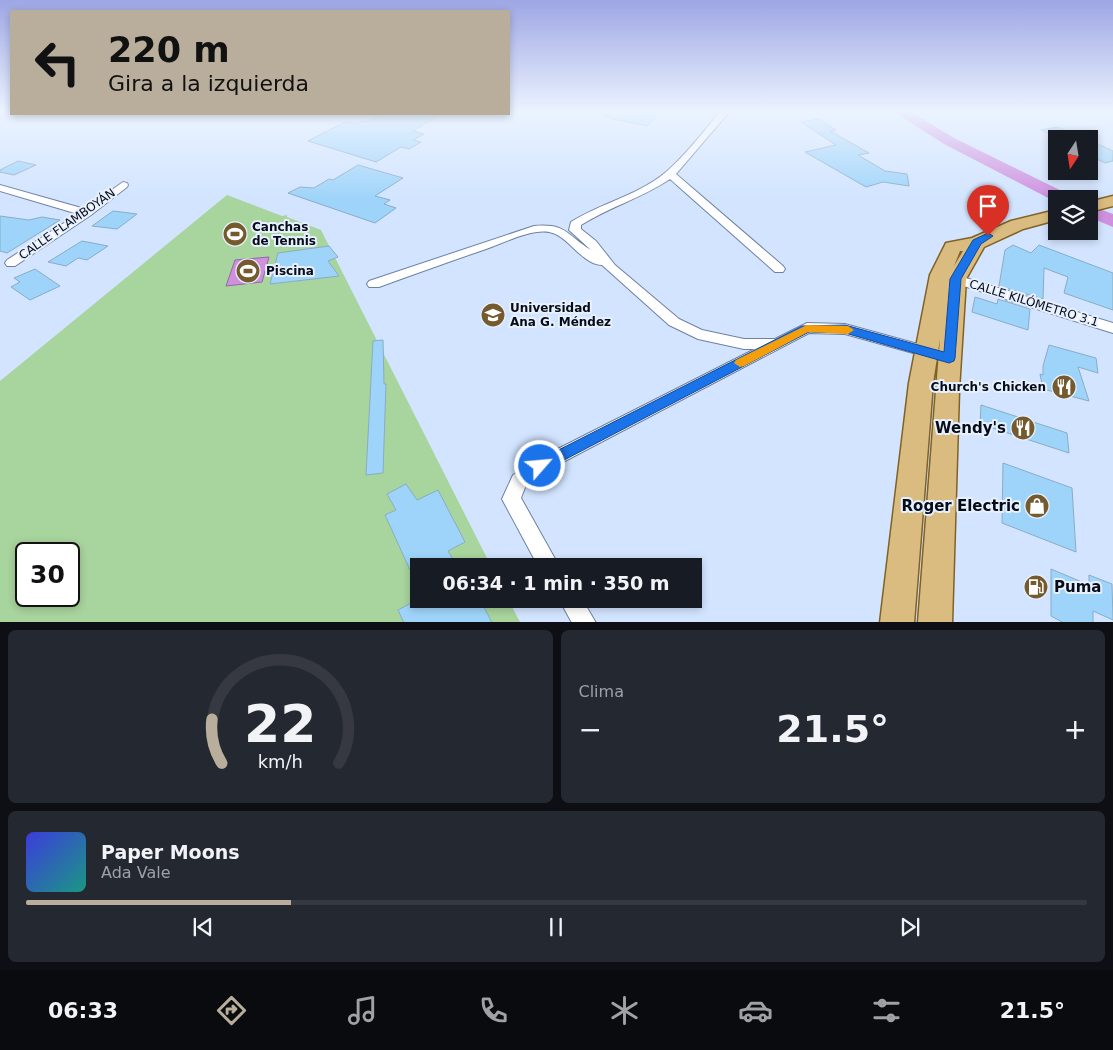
<!DOCTYPE html>
<html lang="es">
<meta charset="utf-8">
<style>
body{margin:0;font-family:"DejaVu Sans",sans-serif;background:#242831;color:#f1f3f6;height:100vh;display:flex;flex-direction:column;font-size:19px;white-space:nowrap}
*{box-sizing:border-box;margin:0}
p{font-size:16px;color:#9ea1a6}
.icon{flex:none;width:28px;height:28px;fill:none;stroke:currentColor;stroke-width:2;stroke-linecap:round;stroke-linejoin:round}
.map{position:relative;height:622px;overflow:hidden}
.details{display:flex;flex-direction:column;gap:8px;padding:8px;background:#0d0f14;flex:1}
.details>*{flex:none}
.top-card{position:absolute;left:10px;top:10px;width:500px;height:105px;border-radius:0px;box-shadow:0 2px 8px #0003;background:#b9ae9b;color:#111;overflow:hidden}
.needle{width:32px;rotate:192deg}
.fabs{position:absolute;left:1048px;top:130px;display:grid;gap:10px}
.fabs a{display:grid;place-items:center;width:50px;height:50px;border-radius:0px;background:#171b24;box-shadow:0 2px 8px #0003;font-size:25px}
.speed{position:absolute;left:15px;top:542px;display:flex;gap:10px;font-size:25px;font-weight:700;text-align:center}
.speed>*{display:grid;place-content:center;width:65px;height:65px;border-radius:50%;background:#171b24;box-shadow:0 2px 8px #0003;line-height:1}
.speed .limit{border:2px solid #111;border-radius:8px;background:#fff;color:#111}
.pin{position:absolute;display:grid;place-items:center;width:42px;height:42px;color:#fff;margin:-51px -21px;border-radius:50% 50% 50% 0;rotate:-45deg;box-shadow:0 0 5px #0007}
.pin .icon{rotate:45deg}
.me{position:absolute;width:55px;margin:-28px;rotate:63deg;stroke-linejoin:round;filter:drop-shadow(0 0 4px #0008)}
.turn{display:flex;align-items:center;gap:18px;height:105px;padding:0 15px;font-size:22px}
.turn .icon{width:65px;height:65px;stroke-width:2.5}
.turn b{display:block;font-size:35px;line-height:42px}
.big{font-size:38px;font-weight:800;line-height:1.1}
.details .widget{flex:1;display:flex;flex-direction:column;justify-content:center;gap:8px;min-width:0;padding:0 18px;border-radius:8px;background:#242831}
.details .dial{align-items:center;gap:0}
.dial svg{height:130px;overflow:visible;fill:none;stroke:#363941;stroke-width:7;stroke-linecap:round;text-anchor:middle}
.dial text{fill:#f1f3f6;stroke:none}
.song{display:flex;align-items:center;gap:15px}
.cover{width:60px;height:60px;border-radius:8px;background:linear-gradient(135deg,hsl(240 70% 55%),hsl(170 70% 35%))}
.played{height:5px;border-radius:2px;background:linear-gradient(90deg,#b9ae9b 25%,#363941 25%)}
.keys{display:flex;justify-content:space-around;direction:ltr}
.heat{display:flex;justify-content:space-between;align-items:center;font-size:28px;direction:ltr}
.details .tiles{flex:1;display:grid;gap:8px;grid-template-columns:1fr 1fr}
.widget:last-child{grid-column:span 2}
.trip{position:absolute;left:410px;top:558px;width:292px;height:50px;border-radius:0px;background:#171b24;box-shadow:0 2px 8px #0003;font-weight:800;line-height:50px;text-align:center}
.tab-bar{display:flex;height:80px;justify-content:space-around;align-items:center;background:#090b0e;color:#9ea1a6}
.tab-bar .icon{width:35px;height:35px}
.tab-bar .current{color:#b9ae9b}
.tab-bar b{font-size:22px;color:#f1f3f6}
.map>svg:first-child{display:block}
.green{fill:#a8d49d;fill-rule:evenodd}
.water{fill:#cf91de;stroke:#9369a3}
.lines{fill:none;stroke-linecap:round;stroke-linejoin:round}
.river{fill:#cf91de;fill-rule:evenodd}
.building{fill:#9fd4fa;stroke:#89acc5}
.street-casing{stroke:#6e81a0;stroke-width:2}
.primary-casing{stroke:#816224;stroke-width:3}
.street{fill:#fff;fill-rule:evenodd}
.primary{fill:#dabc80;fill-rule:evenodd}
.route{fill:#1a73e8;stroke:#114b97}
.slow{fill:#f59e0b}
.labels{text-anchor:middle;stroke-width:4;stroke-linejoin:round;paint-order:stroke}
.street-label{font-size:12px;fill:#070d18;stroke:#e7f0fe}
.poi-label{font-size:12px;font-weight:bold;fill:#070d18;stroke:#e7f0fe;text-anchor:start}
.near-poi-label{font-size:15px;font-weight:bold;fill:#070d18;stroke:#e7f0fe;text-anchor:end}
</style>
<div class="map">
<svg width="1113" height="623" viewBox="0 0 1113 623">
<rect width="100%" height="100%" fill="#d2e4ff"/>
<path class="green" d="M 227,195 L 282,216 L 287,215 L 287,217 L 321,230 L 491,566 L 419,566 L 419,599 L 508,599 L 520,622 L 0,623 L 0,381 ZM 26,554 L 69,554 L 69,596 L 26,596 Z"/>
<polygon class="water" points="269,257 262,282 226,286 235,260"/>
<g class="lines">
<g class="river">
<polygon points="894,112 911,112 954,138 1070,195 1073,199 1056,199 1056,202 944,144"/>
<polygon points="1089,205 1113,214 1113,227 1089,217"/>
</g>
</g>
<g class="building">
<polygon points="604,112 660,112 647,126 604,117"/>
<polygon points="383,114 441,114 413,131 424,134 413,140 421,142 409,149 401,147 376,162 308,141 345,122 356,124 364,121 367,122"/>
<polygon points="819,119 836,130 830,131 869,153 858,155 885,171 907,174 909,186 883,182 866,187 805,152 836,145 801,122"/>
<polygon points="1058,127 1082,139 1059,139 1041,130"/>
<polygon points="1089,140 1113,151 1113,161 1105,163 1089,155"/>
<polygon points="18,161 36,165 14,175 0,172 0,170"/>
<polygon points="358,165 403,178 375,196 390,200 384,204 396,208 375,223 288,193 300,187 314,188 329,179 333,180"/>
<polygon points="113,211 137,214 117,229 92,226"/>
<polygon points="0,216 29,220 42,217 60,220 7,253 0,251"/>
<polygon points="82,241 108,246 87,260 78,258 66,266 48,262"/>
<polygon points="1013,245 1031,253 1039,245 1113,273 1113,310 1064,293 1068,277 1044,268 1043,299 999,286 1005,250"/>
<polygon points="329,246 338,257 328,261 339,276 270,284 278,253"/>
<polygon points="35,269 60,286 30,300 11,287 20,282 14,278"/>
<polygon points="975,297 997,304 998,299 1030,309 1028,330 972,312"/>
<polygon points="383,340 384,384 386,384 383,473 366,475 373,341"/>
<polygon points="1049,345 1096,358 1098,373 1078,367 1089,401 1043,389 1040,374 1043,375 1043,366"/>
<polygon points="981,405 1067,433 1069,453 980,424"/>
<polygon points="1003,463 1072,488 1076,552 1002,523"/>
<polygon points="406,484 417,500 438,490 465,542 448,551 454,561 444,566 429,566 426,562 410,570 385,515 396,510 387,494"/>
<polygon points="1051,569 1089,585 1089,575 1112,584 1113,620 1093,611 1093,623 1064,623 1051,616"/>
<polygon points="419,599 480,599 492,623 404,623 398,610"/>
</g>
<g class="lines">
<defs>
<g id="street">
<path d="M 720,112 L 729,112 L 676,174 L 783,266 L 785,269 L 783,272 L 775,272 L 670,179 C 642,198 609,207 581,225 L 581,229 L 596,241 L 615,265 L 679,319 L 702,330 L 744,339 L 775,339 L 807,323 L 845,324 L 954,354 L 956,358 L 954,362 L 949,363 L 845,334 L 809,333 L 546,471 L 526,485 L 521,498 L 559,566 L 538,566 L 502,499 L 513,475 L 534,461 L 755,349 L 744,349 L 698,339 L 669,325 L 602,265 C 581,264 568,235 549,232 C 531,229 503,243 486,249 C 451,261 415,274 379,287 L 369,287 L 367,284 L 369,281 L 534,226 C 567,223 566,235 591,250 L 569,230 L 571,222 C 601,203 639,195 666,172 C 686,155 703,132 720,112 Z"/>
<polygon points="123,182 127,183 128,185 127,187 91,215 15,266 7,266 5,263 7,260 78,214 0,191 0,185 85,209"/>
<polygon points="956,275 1113,323 1113,333 951,282 950,279"/>
<polygon points="559,599 582,599 596,623 572,623"/>
</g>
<g id="primary">
<polygon points="1113,196 1113,206 1089,212 1089,202"/>
<path d="M 1056,210 L 1056,220 L 1023,229 L 984,247 L 966,279 L 959,390 L 952,623 L 918,623 L 940,339 L 933,383 L 914,623 L 880,623 L 909,383 L 930,275 L 946,243 L 972,238 L 1011,221 ZM 960,251 L 963,251 L 954,266 Z"/>
</g>
</defs>
<use href="#street" class="street-casing"/>
<use href="#primary" class="primary-casing"/>
<use href="#street" class="street"/>
<use href="#primary" class="primary"/>
</g>
<linearGradient id="sky" x2="0" y2="1"><stop stop-color="#9ea6e4"/><stop offset="0.56" stop-color="#ebf3ff"/><stop offset="1" stop-color="#ebf3ff" stop-opacity="0"/></linearGradient>
<rect width="1113" height="199" fill="url(#sky)"/>
<polygon class="route" points="988,233 993,236 981,244 961,279 955,358 954,361 949,363 845,333 809,332 545,470 540,472 535,470 533,466 535,462 802,326 845,325 944,352 950,279 973,240"/>
<polygon class="slow" points="807,325 848,326 854,330 848,334 808,332 744,366 740,367 734,363 736,360"/>
<defs>
<symbol id="stadium-disc" viewBox="-11 -11 22 22"><circle r="9.5" fill="#745a2c" stroke="#e7f0fe"/><path d="M0-5a6.5 5 0 1 0 0 10a6.5 5 0 1 0 0-10ZM-3.5-1.8h7v3.6h-7Z" fill="#fff"/></symbol>
<symbol id="university-disc" viewBox="-11 -11 22 22"><circle r="9.5" fill="#745a2c" stroke="#e7f0fe"/><path d="M0-5L7-2L0 1L-7-2ZM-4 1L0 2.5L4 1V4Q0 6-4 4Z" fill="#fff"/></symbol>
<symbol id="restaurant-disc" viewBox="-11 -11 22 22"><circle r="9.5" fill="#745a2c" stroke="#e7f0fe"/><path d="M-5-6h1v4h1v-4h1v4h1v-4h1v5L-1.5 .5V6h-2V.5L-5-1ZM5-6V6H3V1.5H1.5Q1.5-4 5-6Z" fill="#fff"/></symbol>
<symbol id="shop-disc" viewBox="-11 -11 22 22"><circle r="9.5" fill="#745a2c" stroke="#e7f0fe"/><path d="M-5-2.5h2.3a2.7 3.5 0 0 1 5.4 0H5L5.5 6h-11ZM-1.5-2.5h3a1.5 2.3 0 0 0-3 0Z" fill="#fff"/></symbol>
<symbol id="fuel-disc" viewBox="-11 -11 22 22"><circle r="9.5" fill="#745a2c" stroke="#e7f0fe"/><path d="M-5.5-6h7V0h2V4h1.3V-2.5L3-4.5l.8-.8L6-3V5H2.5V1h-1V6h-7ZM-4.2-4.7v3.2H.2V-4.7Z" fill="#fff"/></symbol>
</defs>
<g fill-rule="evenodd">
<use href="#stadium-disc" x="221" y="220" width="28" height="28"/>
<use href="#stadium-disc" x="234" y="257" width="28" height="28"/>
<use href="#university-disc" x="479" y="301" width="28" height="28"/>
<use href="#restaurant-disc" x="1050" y="373" width="28" height="28"/>
<use href="#restaurant-disc" x="1009" y="414" width="28" height="28"/>
<use href="#shop-disc" x="1023" y="492" width="28" height="28"/>
<use href="#fuel-disc" x="1022" y="573" width="28" height="28"/>
</g>
<g class="labels">
<g class="street-label">
<text transform="translate(67 224) rotate(-35)" y="4">CALLE FLAMBOYÁN</text>
<text transform="translate(1034 303) rotate(17)" y="4">CALLE KILÓMETRO 3.1</text>
</g>
<g class="poi-label">
<text x="252" y="231">Canchas<tspan x="252" dy="14">de Tennis</tspan></text>
<text x="266" y="275">Piscina</text>
<text x="510" y="312">Universidad<tspan x="510" dy="14">Ana G. Méndez</tspan></text>
<text x="1046" y="391" text-anchor="end">Church's Chicken</text>
</g>
<g class="near-poi-label">
<text x="1006" y="433">Wendy's</text>
<text x="1020" y="511">Roger Electric</text>
<text x="1054" y="592" text-anchor="start">Puma</text>
</g>
</g>
</svg>
<div class="fabs">
<a><svg class="needle" viewBox="-14 -14 28 28"><path d="M0-13l5 13h-10z" fill="#e53935"/><path d="M0 13l5-13h-10z" fill="#9ea1a6"/></svg></a>
<a><svg class="icon" aria-label="layers" viewBox="0 0 24 24"><path d="M12 4l9 5-9 5-9-5zM3 14l9 5 9-5"/></svg></a>
</div>
<div class="speed"><div class="limit">30</div></div>
<div class="pin" style="left:988px;top:236px;background:#d93025"><svg class="icon" aria-label="arrive" viewBox="0 0 24 24"><path d="M6 21V4h12l-3 4 3 4H6"/></svg></div>
<svg class="me" style="left:540px;top:466px" viewBox="-20 -20 40 40"><circle r="17" fill="#1a73e8" stroke="#fff" stroke-width="3"/><path d="M0-11L8 9 0 5-8 9z" fill="#fff"/></svg>
<div class="trip">06:34 · 1 min · 350 m</div>
<div class="top-card">
<div class="turn"><svg class="icon" aria-label="left" viewBox="0 0 24 24"><path d="M17 20v-9H6M10 6l-5 5 5 5"/></svg><div><b>220 m</b>Gira a la izquierda</div></div>
</div>
</div>
<section class="details">
<div class="tiles">
<div class="widget dial"><svg viewBox="0 0 100 80">
<path d="M14 69A42 42 0 1 1 86 69"/>
<path d="M14 69A42 42 0 0 1 8 42" stroke="#b9ae9b"/>
<text x="50" y="56" font-size="32" font-weight="700">22</text>
<text x="50" y="72" font-size="11">km/h</text>
</svg></div>
<div class="widget"><p>Clima</p>
<div class="heat"><a>−</a><b class="big">21.5°</b><a>+</a></div>
</div>
<div class="widget">
<div class="song"><i class="cover"></i><div><b>Paper Moons</b><p>Ada Vale</p></div></div>
<div class="played"></div>
<div class="keys"><svg class="icon" aria-label="previous" viewBox="0 0 24 24"><path d="M18 5L8 12l10 7zM5 5v14"/></svg><svg class="icon" aria-label="pause" viewBox="0 0 24 24"><path d="M8 5v14M16 5v14"/></svg><svg class="icon" aria-label="next" viewBox="0 0 24 24"><path d="M6 5l10 7-10 7zM19 5v14"/></svg></div>
</div>
</div>
</section>
<nav class="tab-bar">
<b>06:33</b>
<svg class="icon current" aria-label="directions" viewBox="0 0 24 24"><path d="M12 3l9 9-9 9-9-9zM9 14v-3h6M13 9l2 2-2 2"/></svg>
<svg class="icon" aria-label="music" viewBox="0 0 24 24"><path d="M9 18V5l10-2v13"/><circle cx="6" cy="18" r="3"/><circle cx="16" cy="16" r="3"/></svg>
<svg class="icon" aria-label="phone" viewBox="0 0 24 24"><path d="M5 4h4l2 5-3 2q2 4 5 5l2-3 5 2v4C11 20 4 13 5 4z"/></svg>
<svg class="icon" aria-label="climate" viewBox="0 0 24 24"><path d="M12 3v18M4 7l16 10M4 17L20 7"/></svg>
<svg class="icon" aria-label="car" viewBox="0 0 24 24"><path d="M5 17H2v-5l4-1 3-4h7l3 4 3 1v5h-3M9 17h6M6 11h13"/><circle cx="7" cy="17" r="2"/><circle cx="17" cy="17" r="2"/></svg>
<svg class="icon" aria-label="filters" viewBox="0 0 24 24"><path d="M4 7h16M4 17h16"/><circle cx="9" cy="7" r="2"/><circle cx="15" cy="17" r="2"/></svg>
<b>21.5°</b>
</nav>
